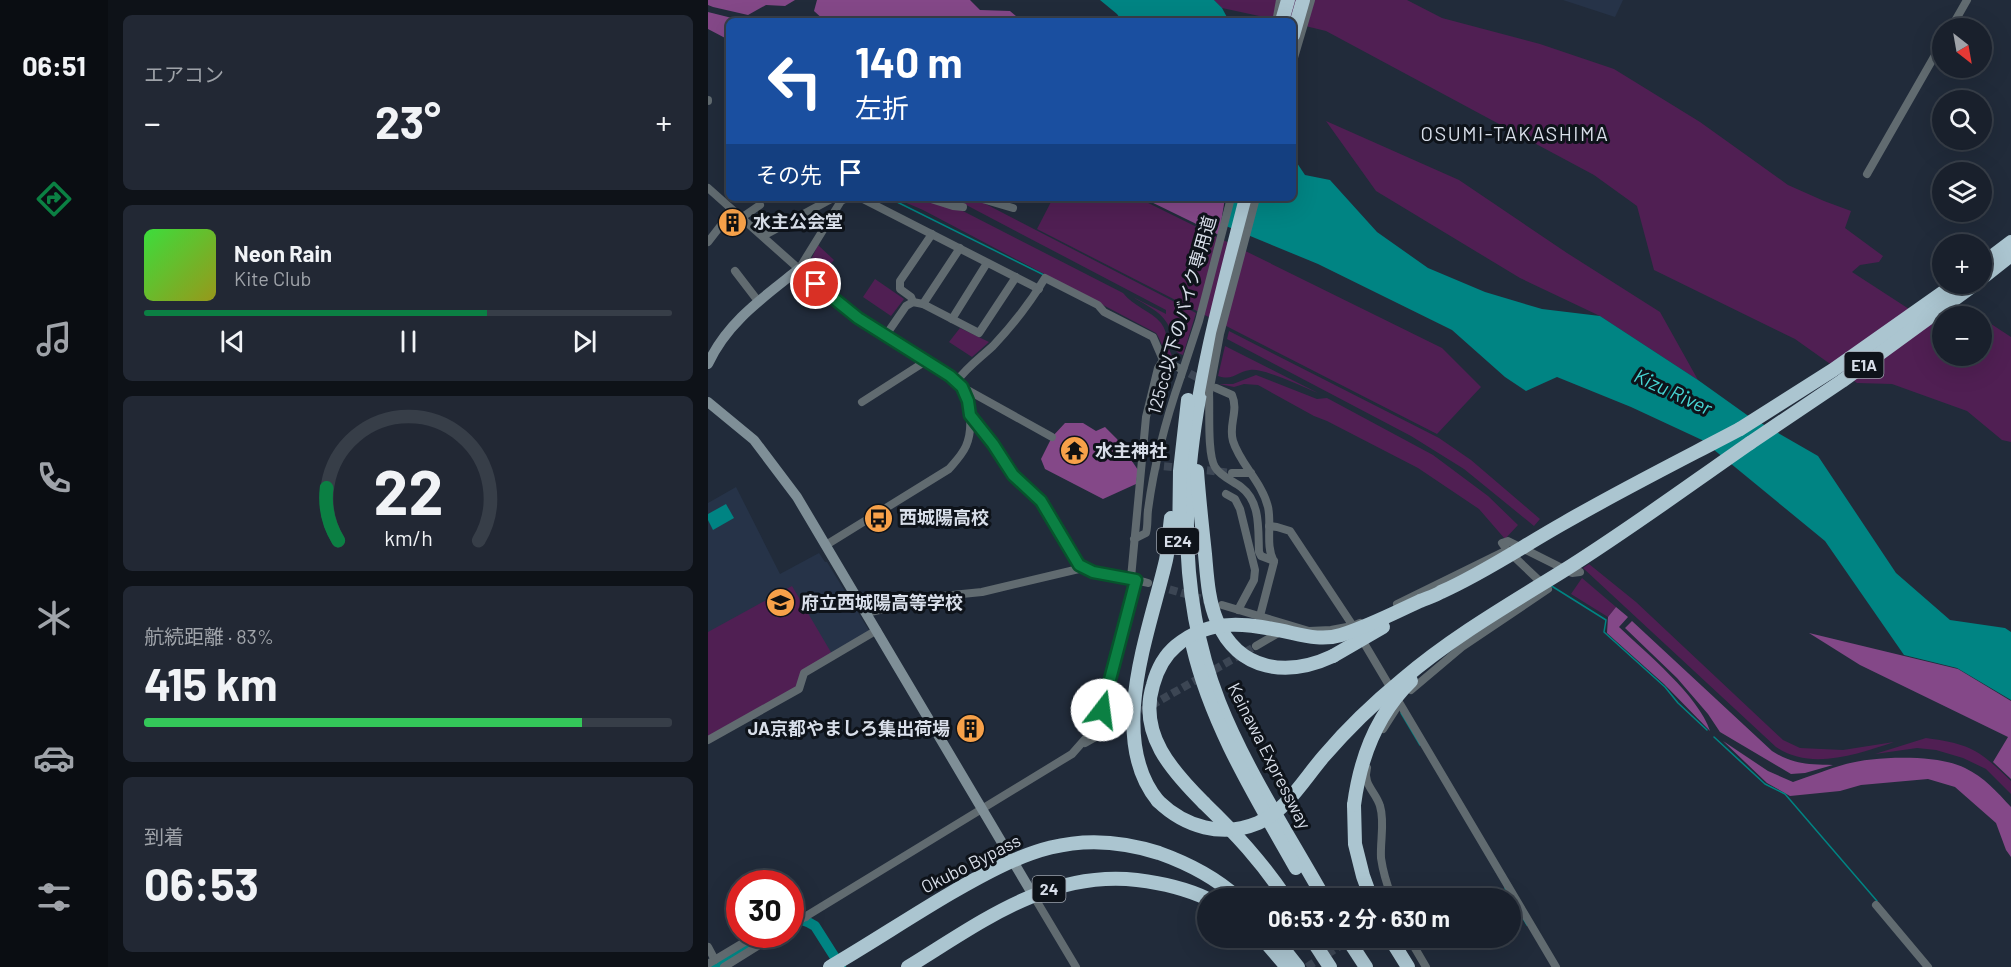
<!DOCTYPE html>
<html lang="ja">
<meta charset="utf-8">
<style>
body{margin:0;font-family:Barlow,"Noto Sans JP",sans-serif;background:#222834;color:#f1f3f6;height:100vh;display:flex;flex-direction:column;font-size:22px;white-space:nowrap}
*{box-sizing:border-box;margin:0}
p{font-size:20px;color:#9fa3a9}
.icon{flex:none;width:33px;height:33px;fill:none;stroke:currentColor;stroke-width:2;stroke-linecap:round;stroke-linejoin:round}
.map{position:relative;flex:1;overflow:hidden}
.drawer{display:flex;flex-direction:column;gap:15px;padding:15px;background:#0e1218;width:600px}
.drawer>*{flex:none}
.guide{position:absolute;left:18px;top:18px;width:570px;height:183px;border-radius:9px;box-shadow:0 6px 24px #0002,0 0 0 2px #373e48;background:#1a4fa0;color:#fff;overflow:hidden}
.needle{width:39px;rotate:149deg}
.fabs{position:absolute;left:1224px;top:18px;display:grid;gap:12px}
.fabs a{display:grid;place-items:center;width:60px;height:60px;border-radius:50%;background:#19202c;box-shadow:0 6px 24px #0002,0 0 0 2px #373e48;font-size:30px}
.speed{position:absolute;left:18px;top:870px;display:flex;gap:12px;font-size:30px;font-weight:700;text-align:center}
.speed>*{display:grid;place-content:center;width:78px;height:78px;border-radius:50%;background:#19202c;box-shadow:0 6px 24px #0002,0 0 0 2px #373e48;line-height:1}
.speed .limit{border:9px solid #d22;background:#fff;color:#111}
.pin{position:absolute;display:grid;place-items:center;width:51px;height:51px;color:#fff;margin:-26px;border:3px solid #fff;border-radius:50%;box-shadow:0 2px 6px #0007}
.me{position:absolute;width:66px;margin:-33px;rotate:15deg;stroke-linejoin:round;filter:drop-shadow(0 0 4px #0008)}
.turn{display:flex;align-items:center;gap:21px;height:126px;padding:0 30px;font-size:27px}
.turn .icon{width:78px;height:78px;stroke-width:2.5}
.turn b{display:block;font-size:42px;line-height:51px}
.then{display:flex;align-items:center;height:57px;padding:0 30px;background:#0003;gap:12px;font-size:22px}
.big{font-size:45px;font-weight:700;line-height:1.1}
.drawer .widget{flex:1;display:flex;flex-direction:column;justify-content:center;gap:9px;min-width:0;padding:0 21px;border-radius:9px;background:#222834}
.drawer .dial{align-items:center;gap:0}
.dial svg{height:156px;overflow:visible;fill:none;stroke:#373e48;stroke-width:7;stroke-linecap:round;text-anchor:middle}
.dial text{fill:#f1f3f6;stroke:none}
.song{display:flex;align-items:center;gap:18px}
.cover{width:72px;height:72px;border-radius:9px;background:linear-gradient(135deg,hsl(120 70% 55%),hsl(60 70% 35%))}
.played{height:6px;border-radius:3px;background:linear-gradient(90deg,#0b8043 65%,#373e48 65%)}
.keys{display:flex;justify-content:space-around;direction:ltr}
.heat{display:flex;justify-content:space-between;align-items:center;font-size:33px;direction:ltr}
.charge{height:9px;border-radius:4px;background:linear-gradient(90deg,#34c759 83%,#373e48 0)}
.trip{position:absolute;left:489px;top:888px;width:324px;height:60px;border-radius:30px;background:#19202c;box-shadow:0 6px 24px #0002,0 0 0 2px #373e48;font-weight:700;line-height:60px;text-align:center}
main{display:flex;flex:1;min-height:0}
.tabs{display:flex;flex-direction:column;width:108px;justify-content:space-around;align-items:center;background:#0a0d12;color:#9fa3a9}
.tabs .icon{width:42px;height:42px}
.tabs .current{color:#0b8043}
.tabs b{font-size:27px;color:#f1f3f6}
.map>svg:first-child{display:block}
.built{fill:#263348}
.green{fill:#501f53}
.forest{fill:#844888}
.water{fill:#008483}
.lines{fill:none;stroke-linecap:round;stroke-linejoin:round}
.stream{stroke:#008483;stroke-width:1.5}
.river{stroke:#008483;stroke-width:10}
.street-tunnel{stroke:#3c4654;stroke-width:8;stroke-dasharray:8 4;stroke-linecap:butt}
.street{stroke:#616b70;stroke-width:8}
.secondary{stroke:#7f8f97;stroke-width:10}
.highway{stroke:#abc5d0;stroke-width:14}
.street-bridge{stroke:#616b70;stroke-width:8}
.highway-bridge{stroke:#abc5d0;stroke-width:14}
.route-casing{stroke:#07532c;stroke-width:15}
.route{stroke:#0b8043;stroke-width:10}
.labels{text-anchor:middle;stroke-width:6;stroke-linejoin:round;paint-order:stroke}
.shield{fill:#0e131a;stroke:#9ba1ab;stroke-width:1.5}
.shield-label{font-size:16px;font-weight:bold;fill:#d8dee9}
.poi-label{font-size:18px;font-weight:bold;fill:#d8dee9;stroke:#0e131a;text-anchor:start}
.street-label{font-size:18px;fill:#d8dee9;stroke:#0e131a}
.neighbourhood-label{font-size:20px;letter-spacing:1.5px;fill:#d8dee9;stroke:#0e131a}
.water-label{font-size:20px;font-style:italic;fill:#48d6d4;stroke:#0e131a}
</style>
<main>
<nav class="tabs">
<b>06:51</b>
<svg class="icon current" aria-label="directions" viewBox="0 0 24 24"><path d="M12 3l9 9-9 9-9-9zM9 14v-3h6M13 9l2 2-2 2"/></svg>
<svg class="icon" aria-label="music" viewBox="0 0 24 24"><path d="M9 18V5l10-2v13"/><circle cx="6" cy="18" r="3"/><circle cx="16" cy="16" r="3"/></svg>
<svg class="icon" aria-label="phone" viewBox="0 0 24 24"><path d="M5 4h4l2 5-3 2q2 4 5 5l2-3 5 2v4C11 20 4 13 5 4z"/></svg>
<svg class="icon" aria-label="climate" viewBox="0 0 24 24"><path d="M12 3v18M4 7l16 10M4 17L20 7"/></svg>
<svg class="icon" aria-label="car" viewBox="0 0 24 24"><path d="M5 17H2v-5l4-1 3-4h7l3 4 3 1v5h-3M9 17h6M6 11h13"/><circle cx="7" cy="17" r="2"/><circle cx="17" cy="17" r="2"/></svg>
<svg class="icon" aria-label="filters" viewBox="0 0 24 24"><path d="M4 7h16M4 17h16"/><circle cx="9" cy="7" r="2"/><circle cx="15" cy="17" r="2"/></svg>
</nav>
<section class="drawer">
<div class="widget"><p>エアコン</p>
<div class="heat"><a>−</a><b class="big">23°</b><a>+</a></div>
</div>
<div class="widget">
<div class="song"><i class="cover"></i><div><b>Neon Rain</b><p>Kite Club</p></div></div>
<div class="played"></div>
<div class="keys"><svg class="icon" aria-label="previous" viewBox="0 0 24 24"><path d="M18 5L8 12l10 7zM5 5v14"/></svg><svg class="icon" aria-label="pause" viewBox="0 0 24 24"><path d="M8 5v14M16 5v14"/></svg><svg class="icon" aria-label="next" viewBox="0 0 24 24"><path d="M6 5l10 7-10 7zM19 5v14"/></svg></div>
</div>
<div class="widget dial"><svg viewBox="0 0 100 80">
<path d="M14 69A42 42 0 1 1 86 69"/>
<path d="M14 69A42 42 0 0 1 8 42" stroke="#0b8043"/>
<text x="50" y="56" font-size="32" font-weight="700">22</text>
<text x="50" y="72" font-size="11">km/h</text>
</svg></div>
<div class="widget"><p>航続距離 · 83%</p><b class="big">415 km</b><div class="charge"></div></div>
<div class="widget"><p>到着</p><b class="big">06:53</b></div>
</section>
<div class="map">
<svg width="1303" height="967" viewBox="0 0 1303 967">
<rect width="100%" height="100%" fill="#212b3a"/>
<g class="built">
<polygon points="855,0 915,0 907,17"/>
<polygon points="28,487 72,574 111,553 117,562 119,562 162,632 0,739 0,503"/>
</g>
<g class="green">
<polygon points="506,0 699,0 734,18 832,44 906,69 992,122 1080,185 1116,201 1143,211 1137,228 1175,256 1171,262 1152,265 1144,272 1221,322 1237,297 1270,316 1234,316 1234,356 1274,356 1274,318 1303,337 1303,442 1294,440 1259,411 1184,384 1149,383 1087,339 946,270 929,206 886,175 618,31 585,23 585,21 574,21 514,8"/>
<polygon points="618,121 751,180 859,253 952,312 990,380 892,316 812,278 668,191"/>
<path d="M 187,198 L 217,198 L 253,210 L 415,293 C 425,306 443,311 453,323 C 461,333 458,348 466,359 C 453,352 455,343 448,333 L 215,210 Z"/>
<path d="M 245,198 L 266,198 L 488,313 L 475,355 C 460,350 466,335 459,323 C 452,311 436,304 425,297 L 458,314 L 458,310 Z"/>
<polygon points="345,198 430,198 734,348 773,387 729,434 329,229"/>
<polygon points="110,245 126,260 110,278 99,268"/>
<polygon points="167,279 196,299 183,316 155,297"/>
<polygon points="252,328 281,342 264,357 241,342"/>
<polygon points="521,331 731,438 763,460 832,519 826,526 756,469 703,436 519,339"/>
<path d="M 517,346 L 610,393 C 595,387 556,368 542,370 C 528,372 526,381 510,376 Z"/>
<polygon points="548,375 609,399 619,398 725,455 780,496 810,525 797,539 771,509 710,468 619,421 606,416 550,385 536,384 526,387 511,384 525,384"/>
<path d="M 881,564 L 928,602 L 1075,740 L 1092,748 L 1135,750 L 1186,742 C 1150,754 1102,771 1068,747 L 875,568 Z"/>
<polygon points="874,578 908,607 900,617 863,594"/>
<polygon points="84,586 124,654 95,671 89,688 0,737 0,632"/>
<path d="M 1218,738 C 1263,744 1271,750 1303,781 L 1303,794 L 1278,769 L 1255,758 L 1228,750 L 1209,748 L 1167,754 Z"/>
</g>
<g class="forest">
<polygon points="0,0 87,0 77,6 58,5 40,15 5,7 0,5"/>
<polygon points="109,0 262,0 272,10 302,11 314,21 117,21 106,11"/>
<polygon points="0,12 36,21 21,21 21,38 19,39 0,29"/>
<polygon points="435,198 517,198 511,235"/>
<polygon points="357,423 375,423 388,431 397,427 409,439 430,470 428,484 395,499 337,469 333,459 344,437"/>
<path d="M 908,607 L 920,617 L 911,627 C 938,653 991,696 1002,731 L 956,684 L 899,633 L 900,617 Z"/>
<path d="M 924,621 L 1064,751 C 1086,765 1100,764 1125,765 L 1097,773 L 1083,774 L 1012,732 L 1000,714 L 969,678 L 917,628 Z"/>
<polygon points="1101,633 1250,669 1303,701 1303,779 1285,762 1300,737 1152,665"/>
<path d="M 1015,741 L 1060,771 L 1085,782 C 1103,776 1120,769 1138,764 C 1167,756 1230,754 1257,768 C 1276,777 1289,792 1303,807 L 1303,857 L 1298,850 L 1288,823 L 1247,787 L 1220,779 L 1153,785 L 1132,791 L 1082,796 L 1059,783 Z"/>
</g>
<g class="water">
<polygon points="392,0 506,0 514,8 521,21 414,21 409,14"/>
<polygon points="585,157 597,175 622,180 669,232 720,268 777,292 834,309 892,316 990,380 1039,415 1110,456 1188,573 1242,620 1297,628 1303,632 1303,700 1249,668 1196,655 1117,541 994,440 923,407 849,377 818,391 797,377 744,330 610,264 513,224 519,198 585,198"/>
<polygon points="18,504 26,518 5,530 0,520 0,514"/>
</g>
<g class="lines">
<g class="stream">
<polyline points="181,198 336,275"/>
<polyline points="357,552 362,560"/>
<polyline points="842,585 898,620 896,632 957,687 970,703 999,730"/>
<polyline points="693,713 712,745"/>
<polyline points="1006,737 1057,784 1077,794 1169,901"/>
<polyline points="797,888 819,925"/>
</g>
<g class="river">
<path d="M 82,920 C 90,917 101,922 107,926 L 133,967"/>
<polyline points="4,967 57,934"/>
</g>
<g class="street-tunnel">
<polyline points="471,368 496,381"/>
<polyline points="444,465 475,468"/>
<polyline points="487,469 524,473"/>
<polyline points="450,586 505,602"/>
<polyline points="391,735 548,646"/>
<polyline points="599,967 643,939"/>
</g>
<g class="street">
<polyline points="569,17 572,0"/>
<polyline points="1243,28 1259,0"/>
<polyline points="585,61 603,0"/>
<polyline points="0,101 0,100"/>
<polyline points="1159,174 1234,43"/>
<path d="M 0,188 L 91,269 L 150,318 L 242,377 C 246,381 252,385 255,390 C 263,405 265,430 258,446 C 254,455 247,462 241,469 L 118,545"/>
<polyline points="153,198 331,289"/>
<polyline points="220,198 245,206 255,207"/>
<polyline points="271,198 305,208"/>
<polyline points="33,218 52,205"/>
<polyline points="55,236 125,198"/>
<polyline points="0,242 24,211"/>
<polyline points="91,269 133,201 139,198"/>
<polyline points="27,271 50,301"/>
<polyline points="205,302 203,297 192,289 192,281 224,234"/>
<polyline points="215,304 252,248"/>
<polyline points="244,319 279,263"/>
<polyline points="178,335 198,306 205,302 215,304 271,333 308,277"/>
<path d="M 248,382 C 260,366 271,359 285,346 C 305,325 322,303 337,278 L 390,305 L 396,312 L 445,337 L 455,360"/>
<polyline points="254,387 344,437"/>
<path d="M 508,388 L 524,395 C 531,411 520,425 525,441 C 532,464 554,482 560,507 C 564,525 557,545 566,562 L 552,616"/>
<path d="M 501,393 C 502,410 499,454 507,467 C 512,476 525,481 533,487 C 553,502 550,530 551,552 L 553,556 L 566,561"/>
<polyline points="154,402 218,361"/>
<path d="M 262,415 L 285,444 L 305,475 L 333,501 L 367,561 C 382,578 418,577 440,583"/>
<polyline points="524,473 543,473"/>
<polyline points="518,494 527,499 532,509 547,570 546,580 530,610"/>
<polyline points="561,526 569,527 582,531 645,626 652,623"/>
<path d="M 426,539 L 438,533 C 440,526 439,518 440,510 C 446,465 458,419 473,376"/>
<polyline points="423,578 438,417 450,368 455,360 471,368"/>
<polyline points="689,604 799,550"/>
<polyline points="514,605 601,631 623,630 639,627"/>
<polyline points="158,613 234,596 274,592 375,568"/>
<polyline points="653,638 848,967"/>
<polyline points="548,646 572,632"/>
<polyline points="703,690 754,647 840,589 799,550 794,543 800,541 864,573 872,572"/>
<polyline points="675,729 691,704"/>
<polyline points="0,740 91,689 96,673 169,630"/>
<polyline points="377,743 391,735"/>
<path d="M 659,768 C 654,784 668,792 672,806 C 677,822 672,841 673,858 C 675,872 679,885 684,898"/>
<polyline points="325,895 368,967"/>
<polyline points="1168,905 1220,967"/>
<polyline points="82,914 93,914 98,917"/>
<polyline points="82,926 364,754 386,729 394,710 428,580"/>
<polyline points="701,938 718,967"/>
<polyline points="0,947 7,960"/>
<polyline points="0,964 50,934"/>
<polyline points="16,967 69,934"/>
</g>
<g class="secondary">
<path d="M 0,364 C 19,322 56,297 91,269"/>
<polyline points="0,402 46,440 89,497 325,895"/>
</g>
<g class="highway">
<polyline points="574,21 580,0"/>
<polyline points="585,35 595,0"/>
<path d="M 538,198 C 496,364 444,533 511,702 C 538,770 580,834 616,898"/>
<polyline points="1274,264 1303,242"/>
<polyline points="1274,278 1303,255"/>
<polyline points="1032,429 1125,370 1247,284"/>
<polyline points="1042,443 1134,381 1267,284"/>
<path d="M 489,471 C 491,499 494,526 497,554 C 499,576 500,600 509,621 C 531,672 580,677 625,656"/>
<polyline points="471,548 472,471 480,400"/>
<path d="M 485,647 C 504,727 548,797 588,868"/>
<path d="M 450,801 C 398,738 442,630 458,560 C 461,546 461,532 463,518"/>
<path d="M 496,803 C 529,835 552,860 578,898"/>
<polyline points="646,805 647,844 655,876 663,898"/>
<polyline points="554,938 579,967"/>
<polyline points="567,938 590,967"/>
<polyline points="603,938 622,967"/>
<polyline points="639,938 658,967"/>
<polyline points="682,938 700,967"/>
<path d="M 122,967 C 163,943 202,917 243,893 C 314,852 368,826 451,853 C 479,863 508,878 530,898"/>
<path d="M 200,967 C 272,923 340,870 429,880 C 454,883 477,888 500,899"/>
</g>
<g class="street-bridge">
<polyline points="473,376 491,321 523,198"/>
<polyline points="501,393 512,334 548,198"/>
</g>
<g class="highway-bridge">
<polyline points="625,656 675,627"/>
<path d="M 450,801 C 477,827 514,838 550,823 C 579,810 596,779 616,756 C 640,728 666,703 694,680 C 743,638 800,605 855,571 C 919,531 980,486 1042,443"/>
<path d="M 496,803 C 464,771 430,734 445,685 C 449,670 456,656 468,646 C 503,616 543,624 584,633 C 601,637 617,640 633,635 C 661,626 686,613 712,601 C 719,598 727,596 733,592 C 776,573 815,546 856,523 C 913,490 973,460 1032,429"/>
<path d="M 646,805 C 652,759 668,715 703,681"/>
</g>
</g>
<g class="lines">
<defs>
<polyline id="route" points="108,284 150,318 242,376 254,387 260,401 262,415 285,444 305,475 333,501 371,565 385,572 428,580 394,710"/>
</defs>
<use href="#route" class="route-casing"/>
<use href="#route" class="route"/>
</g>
<defs>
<symbol id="building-disc" viewBox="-11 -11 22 22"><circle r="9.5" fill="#f7a149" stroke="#0e131a"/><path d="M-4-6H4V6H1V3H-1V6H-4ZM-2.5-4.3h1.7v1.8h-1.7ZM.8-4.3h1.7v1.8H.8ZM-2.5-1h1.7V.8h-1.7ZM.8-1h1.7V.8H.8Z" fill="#111"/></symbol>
<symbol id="temple-disc" viewBox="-11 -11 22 22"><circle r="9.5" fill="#f7a149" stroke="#0e131a"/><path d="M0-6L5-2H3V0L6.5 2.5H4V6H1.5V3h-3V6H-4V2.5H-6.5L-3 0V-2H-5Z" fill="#111"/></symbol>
<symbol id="bus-disc" viewBox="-11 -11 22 22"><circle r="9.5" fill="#f7a149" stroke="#0e131a"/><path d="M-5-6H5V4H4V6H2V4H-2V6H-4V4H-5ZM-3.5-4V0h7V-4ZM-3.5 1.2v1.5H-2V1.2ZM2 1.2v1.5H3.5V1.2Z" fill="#111"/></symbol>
<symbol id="school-disc" viewBox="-11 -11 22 22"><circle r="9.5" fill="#f7a149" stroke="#0e131a"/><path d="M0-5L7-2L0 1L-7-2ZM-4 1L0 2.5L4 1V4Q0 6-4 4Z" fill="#111"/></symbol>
</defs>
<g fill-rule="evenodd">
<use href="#building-disc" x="8" y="206" width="33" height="33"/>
<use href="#temple-disc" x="350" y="434" width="33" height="33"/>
<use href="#bus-disc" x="154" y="502" width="33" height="33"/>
<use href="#school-disc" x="56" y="586" width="33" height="33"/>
<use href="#building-disc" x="246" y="712" width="33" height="33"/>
</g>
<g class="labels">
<g class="shield">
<rect x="1136.5" y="352" width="39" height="26" rx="4.5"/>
<rect x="449" y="528" width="42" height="26" rx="4.5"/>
<rect x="324.5" y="876" width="33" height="26" rx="4.5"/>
</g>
<g class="shield-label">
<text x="1156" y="371">E1A</text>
<text x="470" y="547">E24</text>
<text x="341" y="895">24</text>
</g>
<g class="poi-label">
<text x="45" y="228">水主公会堂</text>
<text x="387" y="457">水主神社</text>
<text x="191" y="524">西城陽高校</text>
<text x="93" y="609">府立西城陽高等学校</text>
<text x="242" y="735" text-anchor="end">JA京都やましろ集出荷場</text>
</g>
<g class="street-label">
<text transform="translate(474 315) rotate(-74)" y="6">125cc以下のバイク専用道</text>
<text transform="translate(561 756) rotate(63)" y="6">Keinawa Expressway</text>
<text transform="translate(263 864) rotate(-27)" y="6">Okubo Bypass</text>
</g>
<g class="neighbourhood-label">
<text x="807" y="141">OSUMI-TAKASHIMA</text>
</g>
<g class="water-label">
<text transform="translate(965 392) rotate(25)" y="7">Kizu River</text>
</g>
</g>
</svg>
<div class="fabs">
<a><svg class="needle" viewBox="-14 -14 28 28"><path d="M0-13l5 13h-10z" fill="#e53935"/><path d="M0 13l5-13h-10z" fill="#9fa3a9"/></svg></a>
<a><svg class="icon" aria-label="search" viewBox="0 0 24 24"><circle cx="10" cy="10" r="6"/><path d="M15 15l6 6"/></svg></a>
<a><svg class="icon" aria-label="layers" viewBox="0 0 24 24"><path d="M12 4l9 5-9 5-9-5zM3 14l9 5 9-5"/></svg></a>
<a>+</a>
<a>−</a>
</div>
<div class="speed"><div class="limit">30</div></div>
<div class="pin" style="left:108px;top:284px;background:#d93025"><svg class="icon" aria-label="arrive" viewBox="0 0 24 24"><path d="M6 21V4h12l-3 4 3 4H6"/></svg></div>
<svg class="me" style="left:394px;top:710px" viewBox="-20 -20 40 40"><circle r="19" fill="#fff"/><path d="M0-13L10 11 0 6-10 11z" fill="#0b8043"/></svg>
<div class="trip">06:53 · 2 分 · 630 m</div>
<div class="guide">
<div class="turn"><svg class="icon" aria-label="left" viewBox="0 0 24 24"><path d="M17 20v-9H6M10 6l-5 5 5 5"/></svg><div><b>140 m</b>左折</div></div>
<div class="then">その先<svg class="icon" aria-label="arrive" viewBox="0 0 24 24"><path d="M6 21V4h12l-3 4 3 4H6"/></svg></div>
</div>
</div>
</main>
